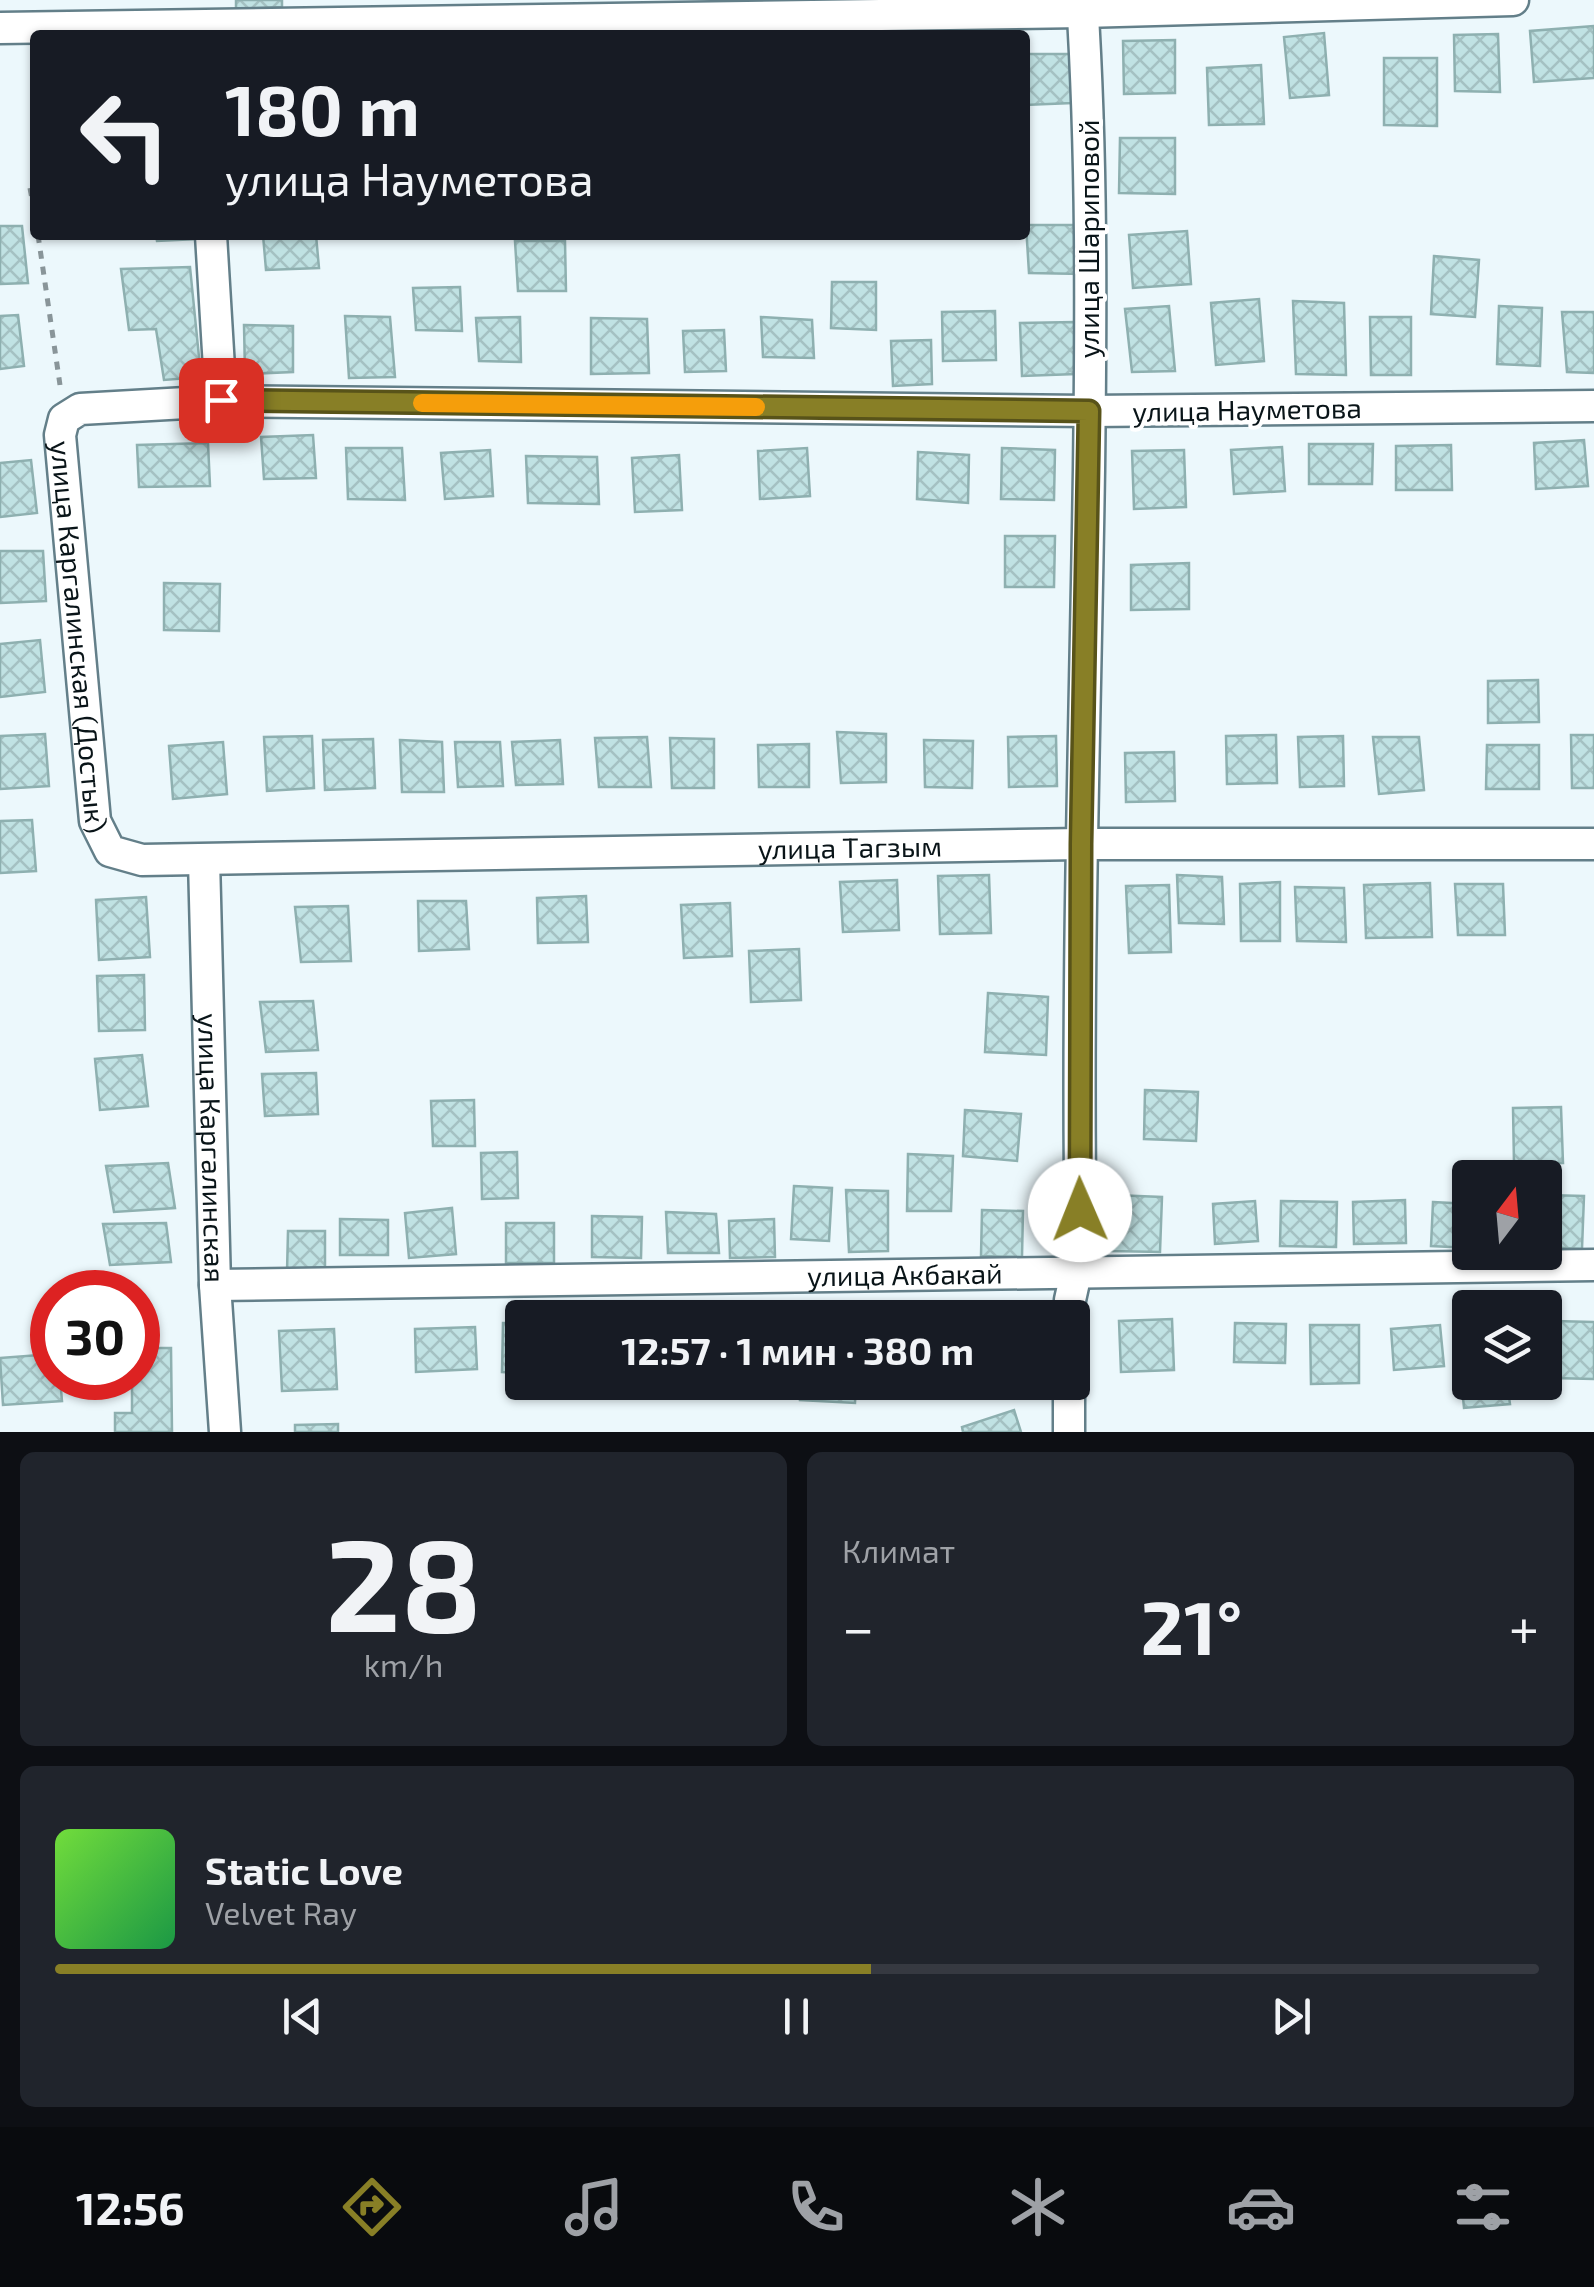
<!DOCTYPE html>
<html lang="ru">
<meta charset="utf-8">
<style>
body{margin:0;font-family:"Exo 2",sans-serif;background:#20242c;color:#f1f3f6;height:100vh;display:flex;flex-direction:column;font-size:38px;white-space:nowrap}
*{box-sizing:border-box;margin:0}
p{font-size:32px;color:#9ea1a6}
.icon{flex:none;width:55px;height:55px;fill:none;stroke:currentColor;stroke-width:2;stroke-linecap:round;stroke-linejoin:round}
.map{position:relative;height:1432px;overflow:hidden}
.sheet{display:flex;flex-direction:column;gap:20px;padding:20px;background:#0d0f14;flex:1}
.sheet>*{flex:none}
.guide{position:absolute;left:30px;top:30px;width:1000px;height:210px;border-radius:10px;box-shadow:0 2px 8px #0004;background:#171b24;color:#f1f3f6;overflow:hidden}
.needle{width:65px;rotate:16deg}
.buttons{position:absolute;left:1452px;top:1160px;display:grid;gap:20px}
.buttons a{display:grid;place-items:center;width:110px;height:110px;border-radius:10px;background:#171b24;box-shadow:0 2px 8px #0004;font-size:50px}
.speed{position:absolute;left:30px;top:1270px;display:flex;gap:20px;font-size:50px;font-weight:700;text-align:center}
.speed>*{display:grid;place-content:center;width:130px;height:130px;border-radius:50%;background:#171b24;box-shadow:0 2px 8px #0004;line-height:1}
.speed .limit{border:15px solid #d22;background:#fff;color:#111}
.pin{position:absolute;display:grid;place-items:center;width:85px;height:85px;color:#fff;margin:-42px;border-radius:20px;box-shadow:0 5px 15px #0006}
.me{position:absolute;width:110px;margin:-55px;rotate:359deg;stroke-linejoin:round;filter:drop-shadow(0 0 8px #0008)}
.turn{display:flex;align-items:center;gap:35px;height:210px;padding:0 30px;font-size:45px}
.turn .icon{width:130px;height:130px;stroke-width:2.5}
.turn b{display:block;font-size:70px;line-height:85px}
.big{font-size:75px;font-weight:700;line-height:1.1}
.sheet .widget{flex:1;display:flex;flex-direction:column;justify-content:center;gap:15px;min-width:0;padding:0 35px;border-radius:15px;background:#20242c}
.sheet .dial{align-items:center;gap:0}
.dial b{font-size:130px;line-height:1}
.song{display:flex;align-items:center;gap:30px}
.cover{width:120px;height:120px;border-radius:15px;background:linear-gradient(135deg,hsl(100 70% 55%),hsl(140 70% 35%))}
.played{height:10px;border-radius:5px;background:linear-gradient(90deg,#887f26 55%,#363941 55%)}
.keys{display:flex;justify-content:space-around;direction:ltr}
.heat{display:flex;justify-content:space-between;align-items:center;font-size:55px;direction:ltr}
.sheet .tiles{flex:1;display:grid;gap:20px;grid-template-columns:1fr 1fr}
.widget:last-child{grid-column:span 2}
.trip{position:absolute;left:505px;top:1300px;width:585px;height:100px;border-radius:10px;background:#171b24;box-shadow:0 2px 8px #0004;font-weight:700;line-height:100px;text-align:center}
.tab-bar{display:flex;height:160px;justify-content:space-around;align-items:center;background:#090b0e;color:#9ea1a6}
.tab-bar .icon{width:70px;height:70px}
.tab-bar .selected{color:#887f26}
.tab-bar b{font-size:45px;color:#f1f3f6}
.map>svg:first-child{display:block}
.building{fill:url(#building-cross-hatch);stroke:#8eb0b0;stroke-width:2.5}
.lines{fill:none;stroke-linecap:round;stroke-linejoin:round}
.street-casing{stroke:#637f89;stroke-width:35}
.path{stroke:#899599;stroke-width:5;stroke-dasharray:8 8;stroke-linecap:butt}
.street{stroke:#fff;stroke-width:30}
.route-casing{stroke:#585319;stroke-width:25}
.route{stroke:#887f26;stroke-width:18}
.slow{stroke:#f59e0b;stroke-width:18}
.labels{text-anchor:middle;stroke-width:8;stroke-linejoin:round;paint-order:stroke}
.street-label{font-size:28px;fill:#091418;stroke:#fff}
</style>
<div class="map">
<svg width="1594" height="1432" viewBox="0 0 1594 1432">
<defs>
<pattern id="building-cross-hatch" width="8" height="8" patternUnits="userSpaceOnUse" patternTransform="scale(2.5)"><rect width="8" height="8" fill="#c0e2e3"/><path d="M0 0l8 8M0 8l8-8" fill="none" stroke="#a4c1c2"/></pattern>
</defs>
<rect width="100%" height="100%" fill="#ecf8fc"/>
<g class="building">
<polygon points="236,0 282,0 282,7 236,9"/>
<polygon points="1594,26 1594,78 1534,82 1530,31"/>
<polygon points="1324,33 1329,95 1290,98 1284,37"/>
<polygon points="1498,34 1500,92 1455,91 1454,35"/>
<polygon points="1175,40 1175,93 1124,94 1123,41"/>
<polygon points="1025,54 1071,54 1072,103 1025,105"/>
<polygon points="1384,58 1437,58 1437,126 1384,125"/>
<polygon points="1261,65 1264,124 1209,125 1207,68"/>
<polygon points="1120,138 1175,138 1175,194 1119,193"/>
<polygon points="1026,225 1081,225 1083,274 1029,273"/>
<polygon points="0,226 22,226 28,283 0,284"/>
<polygon points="1187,231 1191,284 1133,288 1129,235"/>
<polygon points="156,235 196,235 197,239 157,241"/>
<polygon points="263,235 316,235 319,268 266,270"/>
<polygon points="515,241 565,241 566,291 518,291"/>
<polygon points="1434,256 1479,260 1475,317 1431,314"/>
<polygon points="190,267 201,377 164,380 156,329 129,330 121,269"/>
<polygon points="832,282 876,282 876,330 831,328"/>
<polygon points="460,287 462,331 416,330 413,288"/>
<polygon points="1259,299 1264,361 1216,365 1211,303"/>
<polygon points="1293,301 1344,303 1346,375 1296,374"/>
<polygon points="1169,306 1175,371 1132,372 1125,309"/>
<polygon points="1499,306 1542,308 1540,366 1497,364"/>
<polygon points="995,311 996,360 943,361 942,312"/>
<polygon points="1562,312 1594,312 1594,373 1567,372"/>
<polygon points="18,315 24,366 0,369 0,316"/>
<polygon points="345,316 390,317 395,377 349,378"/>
<polygon points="520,317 521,362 479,361 476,318"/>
<polygon points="761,317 812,320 814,358 763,357"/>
<polygon points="1370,317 1411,317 1411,375 1371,375"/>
<polygon points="591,318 647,319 649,373 591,374"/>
<polygon points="1074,322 1076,374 1022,376 1020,323"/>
<polygon points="244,325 293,326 293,372 245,374"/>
<polygon points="724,330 726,371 685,372 683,331"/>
<polygon points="931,340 932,384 893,386 891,341"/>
<polygon points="313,435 316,478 264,479 261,437"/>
<polygon points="1584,440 1588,486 1536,489 1534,443"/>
<polygon points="208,443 210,486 139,487 137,445"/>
<polygon points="1309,444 1373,444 1372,484 1309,484"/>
<polygon points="1451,445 1452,490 1396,490 1396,446"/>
<polygon points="1282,447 1285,491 1234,494 1231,450"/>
<polygon points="346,448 402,448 405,500 348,499"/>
<polygon points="807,448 810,496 760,499 758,451"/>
<polygon points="1002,448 1055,450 1054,500 1001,499"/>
<polygon points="490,450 493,496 445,499 441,453"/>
<polygon points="1184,450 1186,507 1134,509 1132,451"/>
<polygon points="918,452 969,455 968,503 917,499"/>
<polygon points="679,455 682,510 635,512 632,458"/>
<polygon points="526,456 597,457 599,504 528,503"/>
<polygon points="31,460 37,513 0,517 0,463"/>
<polygon points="1005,536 1055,536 1054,587 1005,587"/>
<polygon points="0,551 43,551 46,601 0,603"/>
<polygon points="1189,563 1189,609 1131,610 1131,565"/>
<polygon points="164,583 220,584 219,631 164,630"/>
<polygon points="40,640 45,692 0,697 0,644"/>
<polygon points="1538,680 1539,722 1488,723 1488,681"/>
<polygon points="837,732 886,734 886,782 841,783"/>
<polygon points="45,734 49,786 0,789 0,736"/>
<polygon points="1276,735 1277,783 1227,784 1226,736"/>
<polygon points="1571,735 1594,735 1594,788 1572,788"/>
<polygon points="312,736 314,788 267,791 264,737"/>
<polygon points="1056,736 1057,786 1009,787 1008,737"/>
<polygon points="1343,736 1344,786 1300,787 1298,737"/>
<polygon points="647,737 651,787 599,787 595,738"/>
<polygon points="1373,737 1419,737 1424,790 1379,794"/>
<polygon points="670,738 714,739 714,788 672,788"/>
<polygon points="373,739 375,788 325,790 323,740"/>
<polygon points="400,740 442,742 444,792 402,792"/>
<polygon points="560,740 563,784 516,785 512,742"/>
<polygon points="924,740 973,741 972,788 925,787"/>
<polygon points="223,742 227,794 173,799 169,746"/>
<polygon points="455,742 500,742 503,786 458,787"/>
<polygon points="809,744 809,787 759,787 758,745"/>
<polygon points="1487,745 1539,745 1539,789 1486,789"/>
<polygon points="1174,752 1175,801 1126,802 1125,753"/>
<polygon points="32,820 36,871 0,873 0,821"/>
<polygon points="989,875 991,933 940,934 938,876"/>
<polygon points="1177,875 1222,877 1224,924 1179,923"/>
<polygon points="897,880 899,930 843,932 840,882"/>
<polygon points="1280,882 1280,941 1241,941 1240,884"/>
<polygon points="1430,883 1432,937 1366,938 1364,885"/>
<polygon points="1455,884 1503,884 1505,935 1458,935"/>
<polygon points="1169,885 1171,952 1129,953 1126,886"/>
<polygon points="1295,887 1344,888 1346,942 1297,941"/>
<polygon points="586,896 588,942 538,943 537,898"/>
<polygon points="146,897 150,957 99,960 96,900"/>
<polygon points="418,901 466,901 469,949 419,951"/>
<polygon points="730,903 732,956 684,958 681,905"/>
<polygon points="348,906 351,961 301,962 295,907"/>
<polygon points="799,949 801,1000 751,1002 749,951"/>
<polygon points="144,975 145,1030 99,1031 97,976"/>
<polygon points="988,993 1048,997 1046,1055 985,1052"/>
<polygon points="313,1001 318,1050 266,1052 260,1002"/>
<polygon points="142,1055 148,1106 100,1110 95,1059"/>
<polygon points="316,1073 318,1114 265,1116 262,1074"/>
<polygon points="1145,1090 1198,1092 1196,1141 1144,1139"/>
<polygon points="474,1100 475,1146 433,1146 431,1101"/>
<polygon points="1561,1107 1563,1163 1514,1164 1513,1108"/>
<polygon points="965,1110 1021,1114 1017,1161 963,1156"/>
<polygon points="517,1152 518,1198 482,1199 481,1153"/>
<polygon points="908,1154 953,1156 951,1211 907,1211"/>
<polygon points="168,1163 175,1208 114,1212 106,1166"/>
<polygon points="794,1186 832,1188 829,1241 791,1239"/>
<polygon points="846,1190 888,1191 888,1251 849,1252"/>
<polygon points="1113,1195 1162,1197 1160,1252 1111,1251"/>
<polygon points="1545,1195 1584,1196 1582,1249 1545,1247"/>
<polygon points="1405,1200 1406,1243 1354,1244 1353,1202"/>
<polygon points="1255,1201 1258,1241 1215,1244 1213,1204"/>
<polygon points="1281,1201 1337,1202 1336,1247 1280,1246"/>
<polygon points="1433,1202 1470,1204 1470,1248 1431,1246"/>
<polygon points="452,1208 456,1254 409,1258 405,1213"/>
<polygon points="982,1210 1023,1211 1022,1257 981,1256"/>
<polygon points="666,1212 716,1214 719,1253 668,1253"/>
<polygon points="592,1216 642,1217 641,1258 592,1257"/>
<polygon points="340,1219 388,1220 388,1255 340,1255"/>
<polygon points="774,1219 775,1257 730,1258 729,1221"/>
<polygon points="166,1223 171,1262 110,1265 103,1224"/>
<rect x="506" y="1223" width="48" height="40"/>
<polygon points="288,1231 325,1231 325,1273 287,1272"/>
<polygon points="1172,1319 1174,1370 1121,1372 1119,1321"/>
<polygon points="1554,1321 1594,1322 1594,1379 1552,1378"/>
<polygon points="503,1323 522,1324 522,1373 502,1372"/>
<polygon points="1235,1323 1286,1324 1285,1363 1234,1362"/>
<polygon points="1310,1325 1359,1325 1359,1383 1311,1384"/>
<polygon points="1440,1325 1444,1366 1394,1370 1391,1329"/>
<polygon points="475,1327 477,1369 416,1372 415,1329"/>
<polygon points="334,1329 337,1389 282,1391 279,1331"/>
<polygon points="138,1348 171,1348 172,1432 115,1432 115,1413 132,1413 132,1385 108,1385 108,1378 138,1378"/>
<polygon points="52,1354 52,1378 60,1378 62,1401 3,1405 0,1358"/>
<polygon points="1470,1355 1470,1382 1507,1382 1510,1404 1464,1408 1459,1356"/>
<polygon points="636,1382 700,1382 700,1390 636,1391"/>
<polygon points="801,1382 856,1382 855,1403 800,1400"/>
<polygon points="1014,1410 1021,1432 963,1432 962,1427"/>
<polygon points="338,1424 338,1432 295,1432 295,1425"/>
</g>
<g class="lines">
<defs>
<g id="street">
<polyline points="0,28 1083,12 1513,0"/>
<polyline points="211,235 221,401"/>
<path id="s1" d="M 1594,406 L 1089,411 L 221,401 L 80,409 L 64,419 L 60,435 L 95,821 L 110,851 L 142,860 L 1081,844 L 1594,844"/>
<path id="s2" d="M 204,860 L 215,1285 L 225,1432"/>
<path id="s3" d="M 215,1285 L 1594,1265"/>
<path d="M 1069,1318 L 1070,1300 L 1081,1250 C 1076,990 1085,730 1089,470 C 1091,313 1092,156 1082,0"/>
<polyline points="1069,1382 1069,1432"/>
</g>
</defs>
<use href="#street" class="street-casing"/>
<g class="path">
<polyline points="30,188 35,216"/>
<polyline points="38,235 60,385"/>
</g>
<use href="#street" class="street"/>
</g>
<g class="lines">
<defs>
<polyline id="route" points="221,400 1089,411 1081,844 1080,1210"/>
</defs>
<use href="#route" class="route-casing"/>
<use href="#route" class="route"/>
<polyline class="slow" points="422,403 756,407"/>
</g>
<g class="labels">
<g class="street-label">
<text transform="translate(1089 239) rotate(-90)" y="10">улица Шариповой</text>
<text transform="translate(1247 410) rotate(-1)" y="10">улица Науметова</text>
<text dy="10" stroke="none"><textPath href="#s1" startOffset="1752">улица Каргалинская (Достык)</textPath></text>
<text dy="10" stroke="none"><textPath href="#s1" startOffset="2712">улица Тагзым</textPath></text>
<text dy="10" stroke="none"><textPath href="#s2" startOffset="288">улица Каргалинская</textPath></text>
<text dy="10" stroke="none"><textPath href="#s3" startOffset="690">улица Акбакай</textPath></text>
</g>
</g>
</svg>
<div class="buttons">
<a><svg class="needle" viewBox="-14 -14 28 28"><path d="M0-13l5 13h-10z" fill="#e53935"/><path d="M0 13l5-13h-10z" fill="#9ea1a6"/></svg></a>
<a><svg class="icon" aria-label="layers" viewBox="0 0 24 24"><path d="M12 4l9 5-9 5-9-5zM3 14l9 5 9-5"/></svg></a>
</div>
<div class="speed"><div class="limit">30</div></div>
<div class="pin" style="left:221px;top:400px;background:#d93025"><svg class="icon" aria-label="arrive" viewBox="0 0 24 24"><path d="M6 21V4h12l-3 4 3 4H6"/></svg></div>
<svg class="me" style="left:1080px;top:1210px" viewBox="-20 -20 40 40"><circle r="19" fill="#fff"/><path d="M0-13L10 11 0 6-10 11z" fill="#887f26"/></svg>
<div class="trip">12:57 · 1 мин · 380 m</div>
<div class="guide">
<div class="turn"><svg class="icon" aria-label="left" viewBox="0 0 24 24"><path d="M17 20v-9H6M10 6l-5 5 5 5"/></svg><div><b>180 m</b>улица Науметова</div></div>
</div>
</div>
<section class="sheet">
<div class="tiles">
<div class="widget dial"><b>28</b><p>km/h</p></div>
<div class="widget"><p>Климат</p>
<div class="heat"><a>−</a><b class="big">21°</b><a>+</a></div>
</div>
<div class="widget">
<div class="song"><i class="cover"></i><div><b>Static Love</b><p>Velvet Ray</p></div></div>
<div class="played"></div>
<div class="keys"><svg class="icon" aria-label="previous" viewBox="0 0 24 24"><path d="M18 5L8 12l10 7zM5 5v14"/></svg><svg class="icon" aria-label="pause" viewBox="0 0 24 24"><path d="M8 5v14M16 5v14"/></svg><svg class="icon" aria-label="next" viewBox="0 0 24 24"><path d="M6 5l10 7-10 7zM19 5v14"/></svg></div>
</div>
</div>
</section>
<nav class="tab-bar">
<b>12:56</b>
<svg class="icon selected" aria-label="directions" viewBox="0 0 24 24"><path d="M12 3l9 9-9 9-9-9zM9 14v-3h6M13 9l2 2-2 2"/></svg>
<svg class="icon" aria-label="music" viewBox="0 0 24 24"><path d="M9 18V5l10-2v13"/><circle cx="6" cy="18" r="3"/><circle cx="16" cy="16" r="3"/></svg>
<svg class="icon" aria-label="phone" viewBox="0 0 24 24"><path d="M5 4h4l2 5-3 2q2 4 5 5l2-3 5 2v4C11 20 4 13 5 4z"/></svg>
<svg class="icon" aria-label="climate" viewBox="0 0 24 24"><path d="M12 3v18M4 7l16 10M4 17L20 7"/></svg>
<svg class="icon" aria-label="car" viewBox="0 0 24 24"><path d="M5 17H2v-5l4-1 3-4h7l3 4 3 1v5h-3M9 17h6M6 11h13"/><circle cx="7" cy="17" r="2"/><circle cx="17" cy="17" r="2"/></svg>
<svg class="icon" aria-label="filters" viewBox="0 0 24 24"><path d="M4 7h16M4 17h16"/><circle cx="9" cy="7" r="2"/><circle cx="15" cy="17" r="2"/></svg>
</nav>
